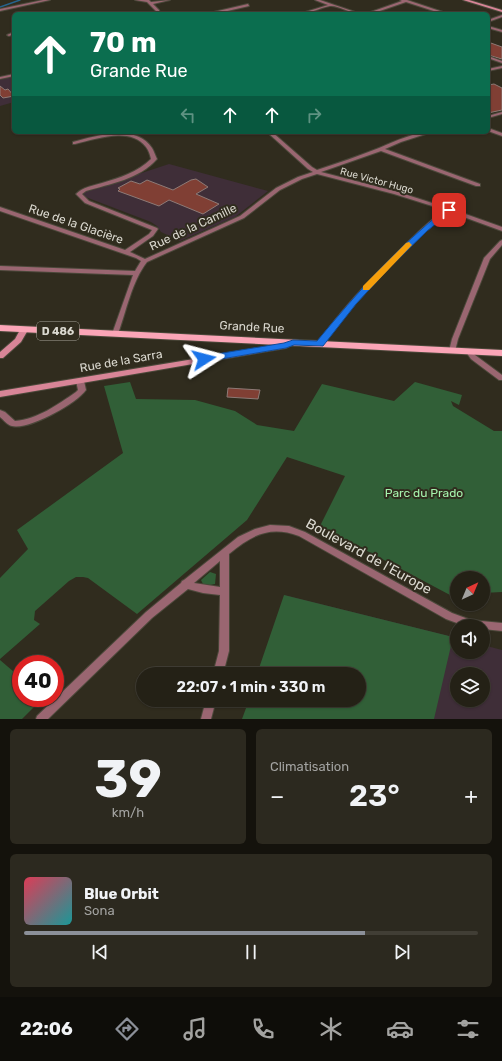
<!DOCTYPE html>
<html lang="fr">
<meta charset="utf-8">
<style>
body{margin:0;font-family:Rubik,sans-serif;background:#2c291f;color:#f1f3f6;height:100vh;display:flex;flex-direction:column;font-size:15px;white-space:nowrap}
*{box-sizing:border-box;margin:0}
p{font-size:13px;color:#a3a3a1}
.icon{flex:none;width:22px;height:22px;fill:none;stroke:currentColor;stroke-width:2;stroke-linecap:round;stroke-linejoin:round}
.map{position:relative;height:719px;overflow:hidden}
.side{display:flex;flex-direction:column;gap:10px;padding:10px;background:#14120c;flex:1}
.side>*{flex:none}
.hud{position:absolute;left:12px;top:12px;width:478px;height:122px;border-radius:6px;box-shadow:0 1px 3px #0004,0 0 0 1px #413e35;background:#0b6e4f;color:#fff;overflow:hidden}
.needle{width:26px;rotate:44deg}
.controls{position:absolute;left:450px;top:571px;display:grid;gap:8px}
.controls a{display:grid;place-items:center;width:40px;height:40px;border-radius:50%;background:#242116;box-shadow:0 1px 3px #0004,0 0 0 1px #413e35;font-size:20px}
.speed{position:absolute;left:12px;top:655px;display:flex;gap:8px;font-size:20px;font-weight:700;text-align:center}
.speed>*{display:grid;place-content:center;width:52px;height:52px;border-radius:50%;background:#242116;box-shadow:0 1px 3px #0004,0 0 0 1px #413e35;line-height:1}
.speed .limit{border:6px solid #d22;background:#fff;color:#111}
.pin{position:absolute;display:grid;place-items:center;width:34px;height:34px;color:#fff;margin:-17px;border-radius:8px;box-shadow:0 2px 6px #0006}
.me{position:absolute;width:44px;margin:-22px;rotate:81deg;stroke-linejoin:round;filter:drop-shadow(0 0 3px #0008)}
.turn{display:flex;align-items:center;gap:14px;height:84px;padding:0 12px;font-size:18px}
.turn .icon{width:52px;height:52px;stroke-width:2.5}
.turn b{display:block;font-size:28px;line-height:34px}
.lanes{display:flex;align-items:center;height:38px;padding:0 12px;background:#0003;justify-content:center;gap:20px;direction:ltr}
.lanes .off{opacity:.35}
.big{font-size:30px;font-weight:600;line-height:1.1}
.side .card{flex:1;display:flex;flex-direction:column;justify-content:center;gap:6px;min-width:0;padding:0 14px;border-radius:6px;background:#2c291f}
.side .dial{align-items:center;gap:0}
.dial b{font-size:52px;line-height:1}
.song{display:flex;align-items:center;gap:12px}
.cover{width:48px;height:48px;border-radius:6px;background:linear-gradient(135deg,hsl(350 70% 55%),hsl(180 70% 35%))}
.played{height:4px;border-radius:2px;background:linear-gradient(90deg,#8c9099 75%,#413e35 75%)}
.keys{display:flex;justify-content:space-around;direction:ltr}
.heat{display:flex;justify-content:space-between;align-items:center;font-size:22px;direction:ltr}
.side .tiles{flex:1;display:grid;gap:10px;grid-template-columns:1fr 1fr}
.card:last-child{grid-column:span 2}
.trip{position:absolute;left:136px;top:667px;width:230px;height:40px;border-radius:20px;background:#242116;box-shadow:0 1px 3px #0004,0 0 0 1px #413e35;font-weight:600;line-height:40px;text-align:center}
.dock{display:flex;height:64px;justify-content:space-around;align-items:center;background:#0e0d09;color:#a3a3a1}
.dock .icon{width:28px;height:28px}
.dock .current{color:#8c9099}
.dock b{font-size:18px;color:#f1f3f6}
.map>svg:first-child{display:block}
.education{fill:#3f2e38;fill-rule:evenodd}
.green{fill:#315f37}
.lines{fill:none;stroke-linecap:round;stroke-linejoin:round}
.stream{stroke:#26648e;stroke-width:1.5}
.building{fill:#803f34;stroke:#8d7a76}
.street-casing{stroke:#4b483a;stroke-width:2}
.secondary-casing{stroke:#4b483a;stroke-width:2}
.primary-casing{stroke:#4b483a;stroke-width:2}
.street{fill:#9a6671;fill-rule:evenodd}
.secondary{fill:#d88597;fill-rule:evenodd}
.primary{fill:#fba5b7;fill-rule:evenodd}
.route{fill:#1a73e8;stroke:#114b97}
.slow{fill:#f59e0b}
.labels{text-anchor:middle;stroke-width:4;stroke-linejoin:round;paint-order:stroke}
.far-street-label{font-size:10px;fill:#dad8cf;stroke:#302c1e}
.shield{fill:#302c1e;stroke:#a7a49a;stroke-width:1}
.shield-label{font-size:11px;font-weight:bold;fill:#dad8cf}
.street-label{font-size:12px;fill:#dad8cf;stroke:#302c1e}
.park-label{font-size:12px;fill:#a5f2ac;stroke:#302c1e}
.near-street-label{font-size:14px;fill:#dad8cf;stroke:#302c1e}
</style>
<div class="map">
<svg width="502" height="719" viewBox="0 0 502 719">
<rect width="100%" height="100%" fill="#302c1e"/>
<g class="education">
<polygon points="14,76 14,102 0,106 0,80"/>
<polygon points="169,164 268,191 235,217 180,241 161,232 157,226 151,222 83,196 84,192"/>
<path d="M 284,595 L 457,638 L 457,652 L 483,652 L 483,645 L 502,650 L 502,719 L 243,719 L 359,700 L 359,674 ZM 457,674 L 483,674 L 483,700 L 457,700 Z"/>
</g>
<g class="green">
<polygon points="130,382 136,399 195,400 235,411 257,425 294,431 322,384 394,401 415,382 462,395 459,405 451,401 453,406 494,431 502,431 502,592 483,593 483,578 457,578 457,595 450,595 320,526 345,476 287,457 247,520 137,614 88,578 83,577 76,577 69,581 35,611 34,620 40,624 0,659 0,578 28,549 17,530 123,453 104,386"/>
<polygon points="210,572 216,574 215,584 210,585 203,584 201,580"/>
<polygon points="284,595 453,637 434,719 242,719 249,700 359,700 359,674 257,674"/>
<polygon points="0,660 21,678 21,698 43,698 22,719 0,719"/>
</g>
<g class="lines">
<polyline class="stream" points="0,7 20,0"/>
</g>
<g class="building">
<polygon points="488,42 502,47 502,59 488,55"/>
<polygon points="494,84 502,88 502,110 488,113 488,85"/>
<polygon points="0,86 5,90 8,89 14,96 3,98 0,95"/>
<polygon points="196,179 208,187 196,194 219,204 203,214 169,200 159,206 118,191 120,189 118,188 131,181 140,184 147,180 173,190 191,180"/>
<polygon points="228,388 260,390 258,399 227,397"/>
</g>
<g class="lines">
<defs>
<g id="street">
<polygon points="43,0 50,0 0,11 0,9"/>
<polygon points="135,0 149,0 151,2 170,0 153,4 159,10 160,14 156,14 156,11 147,2"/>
<path d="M 315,0 L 320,0 L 361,14 C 351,14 338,5 330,6 C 319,8 310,14 299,14 L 328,5 Z"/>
<polygon points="400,0 407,0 449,14 443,14 406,2 371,14 365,14 402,1"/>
<polygon points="248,4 249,6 223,12 236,14 217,13 205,14"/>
<polygon points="502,15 502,17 488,22 488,20"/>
<polygon points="488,26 502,30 502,32 488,28"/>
<polygon points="14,32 14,34 9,36 7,35"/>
<polygon points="488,56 502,61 502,63 488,58"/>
<polygon points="502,66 502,68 488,71 488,69"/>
<polygon points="14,74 14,76 0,79 0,77"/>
<polygon points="502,112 502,114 488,118 488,116"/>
<polygon points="488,128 502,133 502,136 488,131"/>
<path d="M 267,132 L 272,132 L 312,167 L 317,170 C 338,163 359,156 379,148 C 396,141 414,132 432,132 L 401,142 L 385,149 L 480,184 L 480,186 L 476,186 L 381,151 L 321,172 L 398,192 L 457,211 L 502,227 L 502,231 L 450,212 C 432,224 418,238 403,253 C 374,282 346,312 322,345 L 320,346 L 317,344 L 318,343 C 342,308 371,278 401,249 C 415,235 428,221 445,210 L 394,194 L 317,174 L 302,179 L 280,190 L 244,218 L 147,262 C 132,281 126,312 118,334 L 115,336 L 112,334 L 133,275 L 0,270 L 0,266 L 135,271 L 141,261 L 136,258 L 0,211 L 0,207 L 125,250 L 149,234 L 152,230 L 85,203 L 76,194 C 83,187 92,186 102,183 C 119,178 138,172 151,159 C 150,155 149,151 146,147 C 130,126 96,139 75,144 L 73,144 L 73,142 C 95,136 136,123 152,148 C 154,151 155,155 157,159 C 140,179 110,184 86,191 L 82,194 L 89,201 L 157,228 L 158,229 L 153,236 L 130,252 L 145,259 L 240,216 L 276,188 L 298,177 L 313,172 L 308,169 Z"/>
<polygon points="502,240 502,245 490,259 458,339 455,351 454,353 450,353 449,351 452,339 484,258 500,241"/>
<polygon points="467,350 471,350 475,355 502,375 502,380 499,380 471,359 466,352"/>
<path d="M 77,379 L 80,379 L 84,381 L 86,390 C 76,404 29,430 12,426 C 7,425 4,420 0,417 L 0,410 L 5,412 L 15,421 C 38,419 57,405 76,392 L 78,390 L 76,381 Z"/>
<path d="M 270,525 L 289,526 L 305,532 L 452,613 L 471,620 L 502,623 L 502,631 L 483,629 L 483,626 L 465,626 L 446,619 L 299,536 C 270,525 252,535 229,554 L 229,651 L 223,674 L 213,674 L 219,651 L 220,595 L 203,593 L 188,589 L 152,618 L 48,719 L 36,719 L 37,716 L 146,612 L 181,583 L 182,581 L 184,580 L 238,537 L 255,529 ZM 220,561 L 220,587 L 194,583 Z"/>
<polygon points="206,700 216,700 211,719 201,719"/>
</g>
<g id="secondary">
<polygon points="463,0 469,0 502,10 502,12"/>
<polygon points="21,328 27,328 28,330 21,342 3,358 0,358 0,352 15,339"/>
<polygon points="290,340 293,340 297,342 286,348 0,397 0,391 284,344"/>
</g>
<polygon id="primary" points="0,325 502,350 502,356 0,331"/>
</defs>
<use href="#street" class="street-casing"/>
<use href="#secondary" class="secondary-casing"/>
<use href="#primary" class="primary-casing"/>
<use href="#street" class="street"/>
<use href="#secondary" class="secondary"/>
<use href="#primary" class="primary"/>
</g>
<path class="route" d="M 447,208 L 453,210 L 427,231 L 389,268 L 356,304 L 323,346 L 294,345 L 286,348 L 204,362 L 200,359 L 204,356 L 284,343 L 293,340 L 317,341 C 357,293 397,247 447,208 Z"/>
<polygon class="slow" points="409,242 412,245 411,246 369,290 363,290 363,286 406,243"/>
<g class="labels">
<g class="far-street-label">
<text transform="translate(377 180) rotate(15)" y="4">Rue Victor Hugo</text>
</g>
<rect class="shield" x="37" y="322" width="42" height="18" rx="3"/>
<g class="shield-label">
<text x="58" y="335">D 486</text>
</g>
<g class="street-label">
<text transform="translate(76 224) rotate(19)" y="4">Rue de la Glacière</text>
<text transform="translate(193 227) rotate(-25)" y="4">Rue de la Camille</text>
<text transform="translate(252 327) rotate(3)" y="4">Grande Rue</text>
<text transform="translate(121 361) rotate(-10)" y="4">Rue de la Sarra</text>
</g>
<g class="park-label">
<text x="424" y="497">Parc du Prado</text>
</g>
<g class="near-street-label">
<text transform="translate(369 556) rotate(29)" y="5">Boulevard de l'Europe</text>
</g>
</g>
</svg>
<div class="controls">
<a><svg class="needle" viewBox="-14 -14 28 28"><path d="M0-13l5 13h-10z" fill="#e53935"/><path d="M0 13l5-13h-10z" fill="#a3a3a1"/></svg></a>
<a><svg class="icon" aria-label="sound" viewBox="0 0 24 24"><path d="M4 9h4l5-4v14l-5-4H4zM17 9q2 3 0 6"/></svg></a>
<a><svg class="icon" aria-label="layers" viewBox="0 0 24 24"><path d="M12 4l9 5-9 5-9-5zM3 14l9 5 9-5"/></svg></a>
</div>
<div class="speed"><div class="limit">40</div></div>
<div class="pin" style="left:449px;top:210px;background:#d93025"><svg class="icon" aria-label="arrive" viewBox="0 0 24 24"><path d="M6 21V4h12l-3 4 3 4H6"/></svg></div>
<svg class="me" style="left:204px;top:359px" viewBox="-20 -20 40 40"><path d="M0-17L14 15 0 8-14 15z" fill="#1a73e8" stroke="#fff" stroke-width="4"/></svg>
<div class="trip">22:07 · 1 min · 330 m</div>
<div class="hud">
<div class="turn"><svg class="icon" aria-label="ahead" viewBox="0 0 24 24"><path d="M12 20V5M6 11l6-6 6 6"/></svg><div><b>70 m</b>Grande Rue</div></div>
<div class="lanes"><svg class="icon off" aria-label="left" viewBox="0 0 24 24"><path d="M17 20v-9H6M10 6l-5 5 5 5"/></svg><svg class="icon" aria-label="ahead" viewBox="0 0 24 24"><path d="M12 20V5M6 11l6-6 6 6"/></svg><svg class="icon" aria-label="ahead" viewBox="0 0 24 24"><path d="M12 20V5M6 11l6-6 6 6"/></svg><svg class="icon off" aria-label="right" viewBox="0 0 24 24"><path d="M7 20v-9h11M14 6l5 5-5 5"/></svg></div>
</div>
</div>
<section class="side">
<div class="tiles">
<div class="card dial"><b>39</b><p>km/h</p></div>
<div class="card"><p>Climatisation</p>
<div class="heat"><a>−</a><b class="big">23°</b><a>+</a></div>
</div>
<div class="card">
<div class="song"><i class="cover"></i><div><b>Blue Orbit</b><p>Sona</p></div></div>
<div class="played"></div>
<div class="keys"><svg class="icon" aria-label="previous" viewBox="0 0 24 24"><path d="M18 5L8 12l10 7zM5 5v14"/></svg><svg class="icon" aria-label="pause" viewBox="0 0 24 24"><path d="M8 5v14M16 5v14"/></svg><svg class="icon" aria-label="next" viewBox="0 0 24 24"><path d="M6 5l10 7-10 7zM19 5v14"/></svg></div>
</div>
</div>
</section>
<nav class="dock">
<b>22:06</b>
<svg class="icon current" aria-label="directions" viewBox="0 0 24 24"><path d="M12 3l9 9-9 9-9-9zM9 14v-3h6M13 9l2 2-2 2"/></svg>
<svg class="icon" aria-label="music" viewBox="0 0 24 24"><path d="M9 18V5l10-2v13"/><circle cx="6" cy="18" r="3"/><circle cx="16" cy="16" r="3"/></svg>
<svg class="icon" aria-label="phone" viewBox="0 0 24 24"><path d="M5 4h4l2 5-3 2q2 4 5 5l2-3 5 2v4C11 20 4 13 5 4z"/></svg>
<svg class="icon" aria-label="climate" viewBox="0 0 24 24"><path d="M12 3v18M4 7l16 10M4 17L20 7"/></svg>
<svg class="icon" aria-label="car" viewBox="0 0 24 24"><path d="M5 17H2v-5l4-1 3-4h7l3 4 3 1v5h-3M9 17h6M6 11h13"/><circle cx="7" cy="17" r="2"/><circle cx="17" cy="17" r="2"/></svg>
<svg class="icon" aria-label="filters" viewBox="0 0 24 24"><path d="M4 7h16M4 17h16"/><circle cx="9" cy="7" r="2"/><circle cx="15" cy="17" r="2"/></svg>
</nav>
